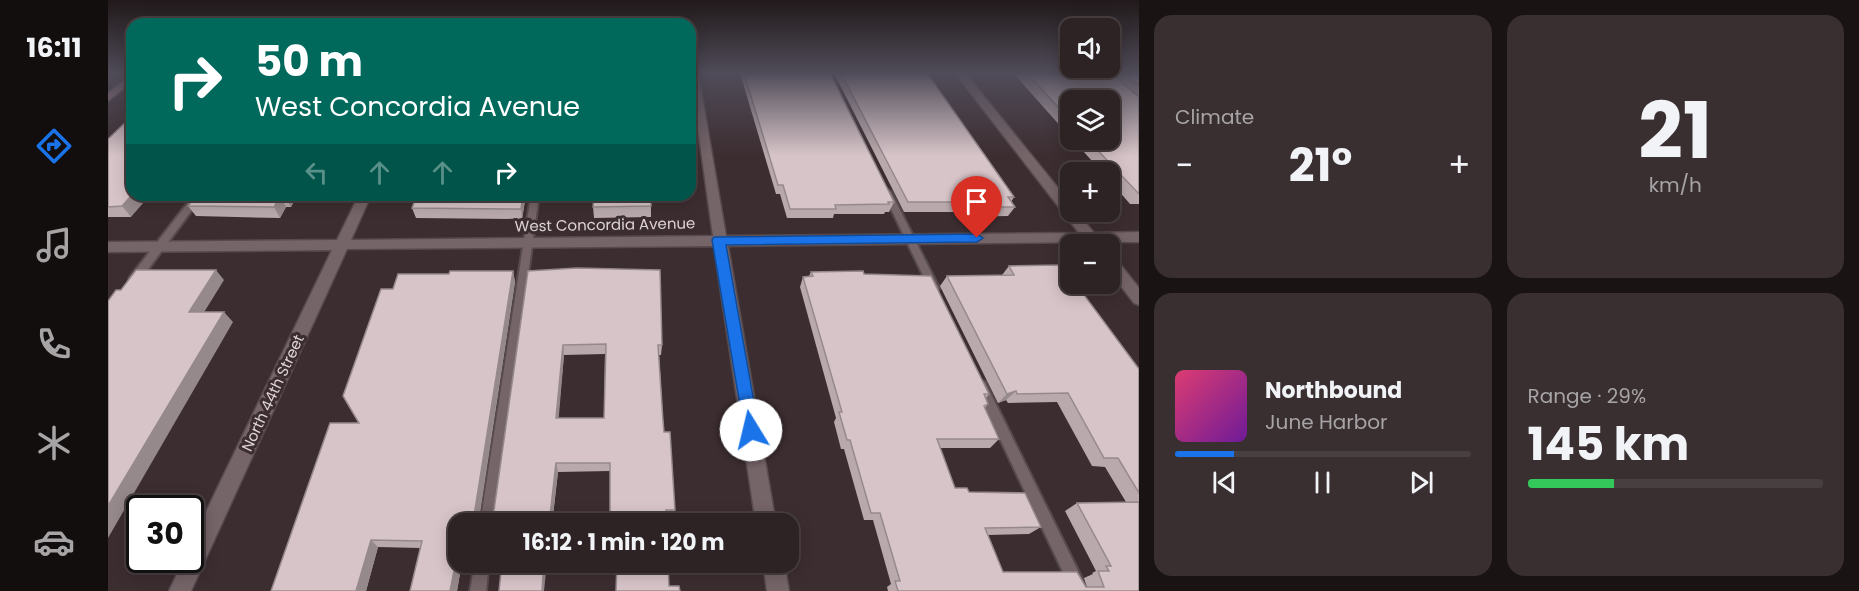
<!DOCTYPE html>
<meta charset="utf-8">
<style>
body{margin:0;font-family:Poppins,sans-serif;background:#392f31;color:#f1f3f6;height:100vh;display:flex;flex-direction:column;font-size:22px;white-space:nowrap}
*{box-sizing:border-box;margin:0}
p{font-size:20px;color:#a7a4a6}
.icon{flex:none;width:33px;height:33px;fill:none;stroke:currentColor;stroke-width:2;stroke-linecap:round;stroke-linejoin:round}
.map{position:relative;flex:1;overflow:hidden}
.sheet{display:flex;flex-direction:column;gap:15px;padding:15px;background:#191314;width:720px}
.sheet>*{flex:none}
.banner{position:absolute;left:18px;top:18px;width:570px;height:183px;border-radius:18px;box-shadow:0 3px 15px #0003,0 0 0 2px #483f41;background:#00695c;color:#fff;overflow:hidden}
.tools{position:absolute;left:952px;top:18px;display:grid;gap:12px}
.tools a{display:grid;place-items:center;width:60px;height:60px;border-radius:12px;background:#2d2224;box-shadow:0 3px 15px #0003,0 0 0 2px #483f41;font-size:30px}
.speed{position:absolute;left:18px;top:495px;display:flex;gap:12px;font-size:30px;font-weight:700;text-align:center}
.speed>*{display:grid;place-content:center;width:78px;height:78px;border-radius:50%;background:#2d2224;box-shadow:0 3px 15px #0003,0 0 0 2px #483f41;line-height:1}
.speed .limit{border:3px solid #111;border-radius:9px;background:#fff;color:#111}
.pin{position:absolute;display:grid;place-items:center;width:51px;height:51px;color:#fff;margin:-62px -26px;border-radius:50% 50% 50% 0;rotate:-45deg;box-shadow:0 0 6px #0007}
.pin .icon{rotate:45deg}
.me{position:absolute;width:66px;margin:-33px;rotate:351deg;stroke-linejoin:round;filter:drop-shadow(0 0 4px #0008)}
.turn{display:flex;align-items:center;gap:21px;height:126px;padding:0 30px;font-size:27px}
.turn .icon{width:78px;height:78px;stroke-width:2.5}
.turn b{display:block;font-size:42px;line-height:51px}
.lanes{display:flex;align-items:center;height:57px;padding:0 30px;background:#0003;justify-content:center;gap:30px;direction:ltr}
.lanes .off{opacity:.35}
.big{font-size:45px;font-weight:700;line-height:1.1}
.sheet .widget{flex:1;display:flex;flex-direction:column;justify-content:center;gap:9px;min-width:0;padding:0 21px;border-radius:18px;background:#392f31}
.sheet .dial{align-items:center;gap:0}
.dial b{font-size:78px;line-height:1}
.song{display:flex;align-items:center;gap:18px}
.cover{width:72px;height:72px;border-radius:9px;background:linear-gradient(135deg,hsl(340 70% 55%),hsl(280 70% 35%))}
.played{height:6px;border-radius:3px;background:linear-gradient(90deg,#1a73e8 20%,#483f41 20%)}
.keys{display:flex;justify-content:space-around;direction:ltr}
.heat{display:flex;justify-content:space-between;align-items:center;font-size:33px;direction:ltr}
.charge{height:9px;border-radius:4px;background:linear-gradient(90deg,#34c759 29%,#483f41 0)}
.sheet .tiles{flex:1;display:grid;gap:15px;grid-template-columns:repeat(2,1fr)}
.trip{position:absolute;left:340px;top:513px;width:351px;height:60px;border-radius:18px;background:#2d2224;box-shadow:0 3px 15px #0003,0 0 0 2px #483f41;font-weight:700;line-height:60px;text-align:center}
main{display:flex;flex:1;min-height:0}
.menu{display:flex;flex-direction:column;width:108px;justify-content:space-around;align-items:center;background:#120e0e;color:#a7a4a6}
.menu .icon{width:42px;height:42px}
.menu .selected{color:#1a73e8}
.menu b{font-size:27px;color:#f1f3f6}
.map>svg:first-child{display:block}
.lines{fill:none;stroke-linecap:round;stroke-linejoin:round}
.lane-casing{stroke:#574a4d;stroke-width:4}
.street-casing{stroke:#574a4d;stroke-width:3}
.secondary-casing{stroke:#574a4d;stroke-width:3}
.lane{fill:#756468;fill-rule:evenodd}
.street{fill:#756468;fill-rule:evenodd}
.secondary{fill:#9b7780;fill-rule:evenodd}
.wall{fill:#b9a9ac;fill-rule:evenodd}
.shaded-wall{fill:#96898c}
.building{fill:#d7c4c8;stroke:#96898c;stroke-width:1.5;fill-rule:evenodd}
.route{fill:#1a73e8;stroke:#114b97;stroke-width:1.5}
.labels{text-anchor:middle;stroke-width:6;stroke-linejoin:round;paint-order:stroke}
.street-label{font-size:15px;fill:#ded4d6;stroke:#3c2d30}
</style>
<main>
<nav class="menu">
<b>16:11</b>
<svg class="icon selected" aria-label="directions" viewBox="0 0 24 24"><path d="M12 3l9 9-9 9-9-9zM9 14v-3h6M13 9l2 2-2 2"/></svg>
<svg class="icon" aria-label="music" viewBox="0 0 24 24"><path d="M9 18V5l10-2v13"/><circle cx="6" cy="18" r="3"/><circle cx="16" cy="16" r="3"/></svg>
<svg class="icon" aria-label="phone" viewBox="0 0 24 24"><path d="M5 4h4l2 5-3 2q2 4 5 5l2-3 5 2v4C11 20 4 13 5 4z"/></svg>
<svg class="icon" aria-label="climate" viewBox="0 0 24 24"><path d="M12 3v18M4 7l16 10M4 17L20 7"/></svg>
<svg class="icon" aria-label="car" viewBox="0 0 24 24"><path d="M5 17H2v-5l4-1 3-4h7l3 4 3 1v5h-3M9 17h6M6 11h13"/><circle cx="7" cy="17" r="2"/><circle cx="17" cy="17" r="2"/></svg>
</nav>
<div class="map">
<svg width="1031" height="591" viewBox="0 0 1031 591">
<rect width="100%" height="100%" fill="#3c2d30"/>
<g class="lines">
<defs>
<g id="lane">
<polygon points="779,189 783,192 831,288 830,291 822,291 821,288 775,192"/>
<polygon points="86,195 95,195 30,283 22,283 21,280 22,277"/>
<polygon points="423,195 431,195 386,524 372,524"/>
<polygon points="873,381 877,382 980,591 964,591 867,386 869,382"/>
<polygon points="367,562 381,562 378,591 362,591"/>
</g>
<g id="street">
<polygon points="582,73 590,73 618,236 971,233 847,73 857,73 963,204 963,212 969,212 986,233 1031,232 1031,242 993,242 991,244 980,244 979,242 620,246 668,524 648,524 606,246 239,249 83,591 61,591 76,560 82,560 82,545 224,250 0,252 0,242 229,240 251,195 263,195 243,240 605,236"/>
<polygon points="1002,257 1007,258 1031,288 1031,305 1026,303 1002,272"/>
<polygon points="655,562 676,562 681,591 659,591"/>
</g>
<polygon id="secondary" points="24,74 24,82 0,101 0,93"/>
</defs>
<use href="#lane" class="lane-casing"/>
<use href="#street" class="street-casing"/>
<use href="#secondary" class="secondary-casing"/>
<use href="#lane" class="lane"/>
<use href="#street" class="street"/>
<use href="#secondary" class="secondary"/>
</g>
<g class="wall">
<polygon points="632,73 722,73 786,202 781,212 777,212 776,214 726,214 725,218 679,218 672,194 668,194"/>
<polygon points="726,73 819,73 906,197 903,202 907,207 900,216 849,217 846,212 796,212"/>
<polygon points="905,73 1031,73 1031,204 1022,204 1002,181 1002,172 994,172 965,140 1002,140 963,100 963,138"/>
<polygon points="0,139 23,217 0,217"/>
<polygon points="88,195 197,195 189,195 183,207 178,207 172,218 88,216 80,206"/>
<polygon points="309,195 418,195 414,219 308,218 304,208"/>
<polygon points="543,206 543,217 486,218 485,207"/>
<polygon points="901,266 1031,369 1031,591 780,591 779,587 783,584 765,520 756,520 736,449 733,449 726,422 728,418 692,287 695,277 701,276 703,272 756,274 881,394 878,398 880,404 877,408 891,439 882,448 832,448 847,488 861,492 933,527 921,534 880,535 895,572 979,587 976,578 985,574 984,573 988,571 957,511 969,503 1018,502 997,467 984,466 949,402 900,403 898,400 890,403 832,286 839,276 894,275"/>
<path d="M 405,271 L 407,282 L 371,519 L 382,519 L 385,517 L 420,271 L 554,345 L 553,355 L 551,355 L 556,432 L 567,510 L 566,517 L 558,517 L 502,471 L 450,472 L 444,524 L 351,524 L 351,562 L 354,562 L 349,591 L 302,591 L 312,548 L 270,547 L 258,591 L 163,591 L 251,423 L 285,289 L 341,274 ZM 497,354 L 496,418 L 450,418 L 456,355 Z"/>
</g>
<g class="shaded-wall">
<polygon points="24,195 42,195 23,217 14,206"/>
<polygon points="177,195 189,195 183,207 177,196"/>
<polygon points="415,195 418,195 414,219 413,209"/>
<polygon points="172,196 178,207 172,218 166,207"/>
<polygon points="108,270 116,280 90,322 81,312"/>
<polygon points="405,271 407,282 370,524 366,516"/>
<polygon points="116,312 125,322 0,538 0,506"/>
<polygon points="455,345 456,355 450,427 448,418"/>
<polygon points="908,391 898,400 890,403 899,394"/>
<polygon points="448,463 450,472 444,524 441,524"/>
<polygon points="263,540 270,547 258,591 248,591"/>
<polygon points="351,546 351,562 354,562 349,591 342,591"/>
<polygon points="436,562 439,562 436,591 434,591"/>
</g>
<g class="building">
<polygon points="636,73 722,73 786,202 780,202 781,204 727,205 728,209 682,209 675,185 670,185"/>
<polygon points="733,73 819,73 906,197 900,197 907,207 855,207 852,202 800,202"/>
<polygon points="919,73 1003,73 1031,97 1031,194 980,140 1002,140 1002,100 963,100 963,121"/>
<polygon points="1017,73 1031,73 1031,86"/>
<polygon points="24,116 24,195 14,206 0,207 0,139"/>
<polygon points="88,195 177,195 177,196 172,196 166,207 80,206"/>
<polygon points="309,195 415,195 413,209 304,208"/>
<polygon points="486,195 543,195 543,206 485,207"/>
<polygon points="955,265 963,277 963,284 968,284 1031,369 1031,493 1010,458 996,458 960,393 909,394 908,391 899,394 839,276 906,275 901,266"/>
<path d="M 469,268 L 552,270 L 554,345 L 550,345 L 555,421 L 556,432 L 562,432 L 567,510 L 558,510 L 558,524 L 502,524 L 502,463 L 448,463 L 441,524 L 351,524 L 351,546 L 342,591 L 302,591 L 314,541 L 263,540 L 248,591 L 163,591 L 222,423 L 251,423 L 235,396 L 273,289 L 285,289 L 290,274 L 341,274 L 342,271 L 405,271 L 366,516 L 368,519 L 382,519 L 385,517 L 420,271 ZM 498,344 L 496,418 L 448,418 L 455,345 Z"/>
<polygon points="28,270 108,270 81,312 116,312 0,506 0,301 8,290 13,290"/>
<polygon points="755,271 756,274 823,276 881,394 876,394 880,404 876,406 891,439 829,439 847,488 859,488 861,492 917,493 933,527 877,528 895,572 969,572 978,587 996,587 990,571 1001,571 998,566 1003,566 969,503 1031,502 1031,591 790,591 787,581 792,581 772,513 763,513 742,440 739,440 731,412 734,412 695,277 705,276 703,272"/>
<polygon points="394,562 436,562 434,591 391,591"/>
<polygon points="509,562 560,562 561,586 571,586 572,591 508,591"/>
</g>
<linearGradient id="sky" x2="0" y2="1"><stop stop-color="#21191a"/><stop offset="0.47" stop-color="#504c59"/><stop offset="1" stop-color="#504c59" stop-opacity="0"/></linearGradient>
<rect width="1031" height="156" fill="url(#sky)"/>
<polygon class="route" points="869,234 875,238 869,242 618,245 651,430 648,435 643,437 637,435 604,240 606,237"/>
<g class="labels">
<g class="street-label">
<text transform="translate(497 225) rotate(-1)" y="5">West Concordia Avenue</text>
<text transform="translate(165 393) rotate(-65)" y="5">North 44th Street</text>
</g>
</g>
</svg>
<div class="tools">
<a><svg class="icon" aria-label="sound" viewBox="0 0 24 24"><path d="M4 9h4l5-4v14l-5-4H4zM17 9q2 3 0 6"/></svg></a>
<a><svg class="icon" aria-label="layers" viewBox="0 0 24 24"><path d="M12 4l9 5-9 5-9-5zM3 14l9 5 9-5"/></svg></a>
<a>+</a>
<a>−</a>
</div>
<div class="speed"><div class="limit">30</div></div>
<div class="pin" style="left:869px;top:238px;background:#d93025"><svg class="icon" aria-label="arrive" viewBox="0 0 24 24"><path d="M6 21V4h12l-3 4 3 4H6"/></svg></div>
<svg class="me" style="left:643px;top:430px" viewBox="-20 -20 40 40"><circle r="19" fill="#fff"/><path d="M0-13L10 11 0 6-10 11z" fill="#1a73e8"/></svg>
<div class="trip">16:12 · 1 min · 120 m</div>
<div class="banner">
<div class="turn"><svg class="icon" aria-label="right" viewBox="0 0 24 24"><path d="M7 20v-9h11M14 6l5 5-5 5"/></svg><div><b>50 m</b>West Concordia Avenue</div></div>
<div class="lanes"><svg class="icon off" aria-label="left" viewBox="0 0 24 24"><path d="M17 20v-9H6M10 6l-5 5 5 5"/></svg><svg class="icon off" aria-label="ahead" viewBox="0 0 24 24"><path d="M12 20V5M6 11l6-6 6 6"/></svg><svg class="icon off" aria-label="ahead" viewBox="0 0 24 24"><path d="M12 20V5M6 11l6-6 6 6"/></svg><svg class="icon" aria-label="right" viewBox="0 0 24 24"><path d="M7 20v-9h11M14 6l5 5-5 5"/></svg></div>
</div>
</div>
<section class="sheet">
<div class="tiles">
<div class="widget"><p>Climate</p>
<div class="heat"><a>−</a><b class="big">21°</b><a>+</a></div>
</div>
<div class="widget dial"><b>21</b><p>km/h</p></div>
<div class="widget">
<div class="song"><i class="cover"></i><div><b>Northbound</b><p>June Harbor</p></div></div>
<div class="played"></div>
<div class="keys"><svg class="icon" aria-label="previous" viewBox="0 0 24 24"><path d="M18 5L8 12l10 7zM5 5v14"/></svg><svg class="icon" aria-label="pause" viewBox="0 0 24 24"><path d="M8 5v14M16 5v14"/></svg><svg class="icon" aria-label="next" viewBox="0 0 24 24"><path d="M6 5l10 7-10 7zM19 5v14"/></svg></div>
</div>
<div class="widget"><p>Range · 29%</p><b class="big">145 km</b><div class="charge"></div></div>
</div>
</section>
</main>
